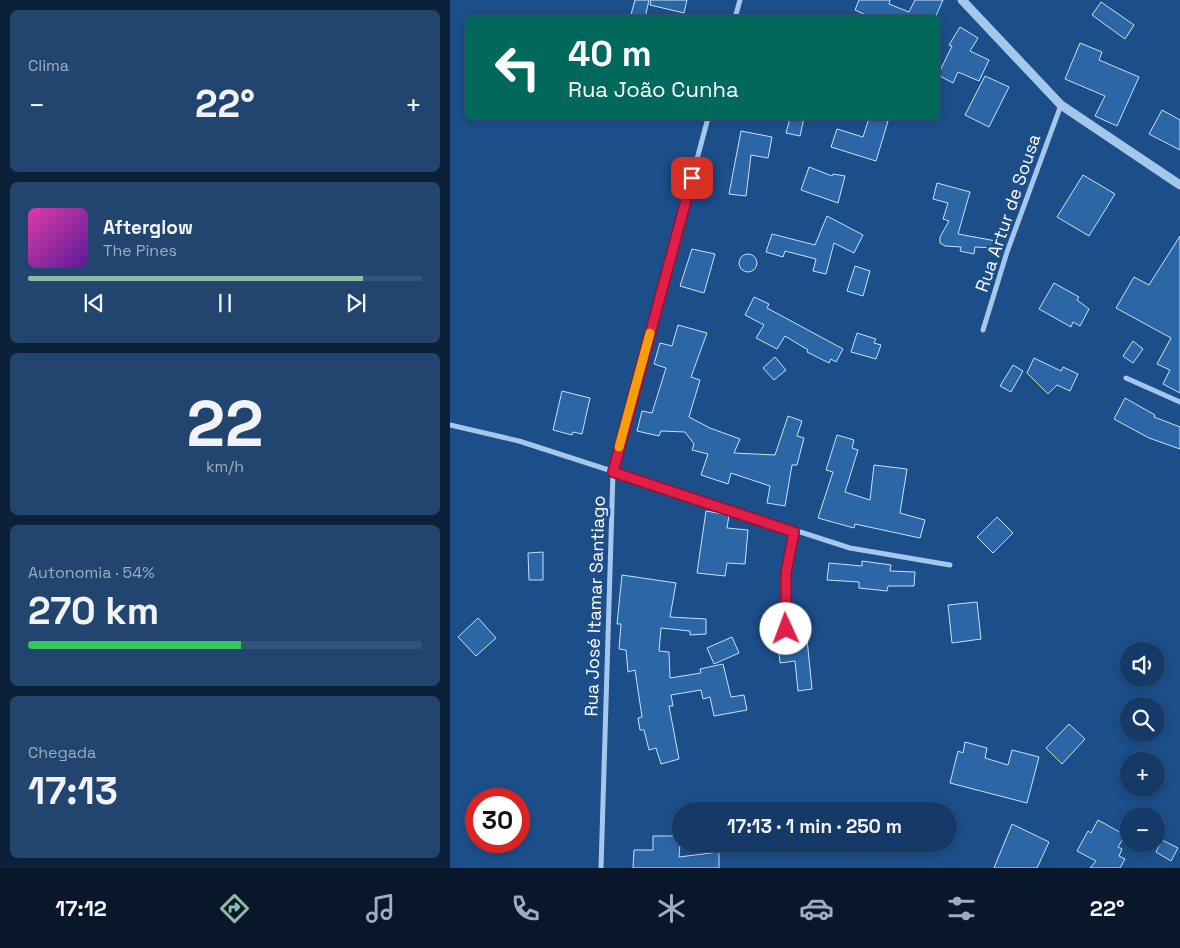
<!DOCTYPE html>
<html lang="pt">
<meta charset="utf-8">
<style>
body{margin:0;font-family:"Space Grotesk",sans-serif;background:#224570;color:#f1f3f6;height:100vh;display:flex;flex-direction:column;font-size:19px;white-space:nowrap}
*{box-sizing:border-box;margin:0}
p{font-size:16px;color:#9dadc0}
.icon{flex:none;width:28px;height:28px;fill:none;stroke:currentColor;stroke-width:2;stroke-linecap:round;stroke-linejoin:round}
.map{position:relative;flex:1;overflow:hidden}
.panel{display:flex;flex-direction:column;gap:10px;padding:10px;background:#0c2039;width:450px}
.panel>*{flex:none}
.banner{position:absolute;left:15px;top:15px;width:475px;height:105px;border-radius:8px;box-shadow:0 2px 8px #0003,0 0 0 1px #34547b;background:#00695c;color:#fff;overflow:hidden}
.fabs{position:absolute;left:670px;top:642px;display:grid;gap:10px}
.fabs a{display:grid;place-items:center;width:45px;height:45px;border-radius:50%;background:#153a67;box-shadow:0 2px 8px #0003,0 0 0 1px #34547b;font-size:25px}
.speed{position:absolute;left:15px;top:788px;display:flex;gap:10px;font-size:25px;font-weight:700;text-align:center}
.speed>*{display:grid;place-content:center;width:65px;height:65px;border-radius:50%;background:#153a67;box-shadow:0 2px 8px #0003,0 0 0 1px #34547b;line-height:1}
.speed .limit{border:8px solid #d22;background:#fff;color:#111}
.pin{position:absolute;display:grid;place-items:center;width:42px;height:42px;color:#fff;margin:-21px;border-radius:10px;box-shadow:0 2px 8px #0006}
.me{position:absolute;width:55px;margin:-28px;rotate:358deg;stroke-linejoin:round;filter:drop-shadow(0 0 4px #0008)}
.turn{display:flex;align-items:center;gap:18px;height:105px;padding:0 20px;font-size:22px}
.turn .icon{width:65px;height:65px;stroke-width:2.5}
.turn b{display:block;font-size:35px;line-height:42px}
.big{font-size:38px;font-weight:600;line-height:1.1}
.panel .tile{flex:1;display:flex;flex-direction:column;justify-content:center;gap:8px;min-width:0;padding:0 18px;border-radius:8px;background:#224570}
.panel .dial{align-items:center;gap:0}
.dial b{font-size:65px;line-height:1}
.song{display:flex;align-items:center;gap:15px}
.cover{width:60px;height:60px;border-radius:8px;background:linear-gradient(135deg,hsl(320 70% 55%),hsl(270 70% 35%))}
.played{height:5px;border-radius:2px;background:linear-gradient(90deg,#8abfa5 85%,#34547b 85%)}
.keys{display:flex;justify-content:space-around;direction:ltr}
.heat{display:flex;justify-content:space-between;align-items:center;font-size:28px;direction:ltr}
.charge{height:8px;border-radius:4px;background:linear-gradient(90deg,#34c759 54%,#34547b 0)}
.trip{position:absolute;left:222px;top:802px;width:285px;height:50px;border-radius:25px;background:#153a67;box-shadow:0 2px 8px #0003,0 0 0 1px #34547b;font-weight:600;line-height:50px;text-align:center}
.tabs{display:flex;height:80px;justify-content:space-around;align-items:center;background:#081729;color:#9dadc0}
.tabs .icon{width:35px;height:35px}
.tabs .active{color:#8abfa5}
.tabs b{font-size:22px;color:#f1f3f6}
main{display:flex;flex:1;min-height:0}
.map>svg:first-child{display:block}
.building{fill:#2b66a7;stroke:#cbe1f9}
.lines{fill:none;stroke-linecap:round;stroke-linejoin:round}
.minor{stroke:#a6c7ec;stroke-width:5}
.tertiary{stroke:#a6c7ec;stroke-width:9}
.route-casing{stroke:#92132f;stroke-width:12}
.route{stroke:#e11d48;stroke-width:9}
.slow{stroke:#f59e0b;stroke-width:9}
.labels{text-anchor:middle;stroke-width:5;stroke-linejoin:round;paint-order:stroke}
.street-label{font-size:18px;fill:#fff;stroke:#1c4e89}
</style>
<main>
<section class="panel">
<div class="tile"><p>Clima</p>
<div class="heat"><a>−</a><b class="big">22°</b><a>+</a></div>
</div>
<div class="tile">
<div class="song"><i class="cover"></i><div><b>Afterglow</b><p>The Pines</p></div></div>
<div class="played"></div>
<div class="keys"><svg class="icon" aria-label="previous" viewBox="0 0 24 24"><path d="M18 5L8 12l10 7zM5 5v14"/></svg><svg class="icon" aria-label="pause" viewBox="0 0 24 24"><path d="M8 5v14M16 5v14"/></svg><svg class="icon" aria-label="next" viewBox="0 0 24 24"><path d="M6 5l10 7-10 7zM19 5v14"/></svg></div>
</div>
<div class="tile dial"><b>22</b><p>km/h</p></div>
<div class="tile"><p>Autonomia · 54%</p><b class="big">270 km</b><div class="charge"></div></div>
<div class="tile"><p>Chegada</p><b class="big">17:13</b></div>
</section>
<div class="map">
<svg width="730" height="868" viewBox="0 0 730 868">
<rect width="100%" height="100%" fill="#1c4e89"/>
<g class="building">
<polygon points="185,0 199,0 195,18 180,18"/>
<polygon points="201,0 237,0 234,13 200,5"/>
<polygon points="409,0 440,0 439,4 459,12 465,0 493,0 485,18 422,18 405,10"/>
<polygon points="651,2 684,25 675,39 642,15"/>
<polygon points="510,27 528,38 520,51 539,60 529,81 508,72 503,83 488,75 502,46 499,45"/>
<polygon points="630,43 652,52 649,60 689,77 667,126 645,116 655,96 615,79"/>
<polygon points="535,76 559,87 539,127 515,115"/>
<polygon points="712,110 730,120 730,150 699,134"/>
<polygon points="340,118 354,118 350,136 336,133"/>
<polygon points="419,118 438,121 426,161 381,147 387,129 413,137"/>
<polygon points="291,131 322,137 318,158 301,155 296,196 279,194"/>
<polygon points="359,167 382,176 383,174 395,176 388,203 351,190"/>
<polygon points="633,175 665,194 639,236 607,217"/>
<polygon points="487,183 520,192 508,234 546,241 545,248 525,247 524,254 510,251 511,247 495,246 490,243 490,237 499,221 493,219 498,203 483,199"/>
<polygon points="377,216 413,235 404,253 384,243 376,274 363,271 366,259 335,251 333,257 316,252 322,234 365,245"/>
<polygon points="730,236 730,393 713,384 720,370 707,364 721,338 666,308 684,277 699,285"/>
<polygon points="242,249 265,254 254,293 230,286"/>
<circle cx="298" cy="263" r="9"/>
<polygon points="405,266 420,271 413,296 397,291"/>
<polygon points="604,283 629,297 627,300 639,309 630,326 623,322 621,327 589,309"/>
<polygon points="304,297 319,304 317,308 393,349 386,362 381,359 379,363 357,352 358,350 335,336 327,349 306,338 314,325 295,315"/>
<polygon points="228,325 257,333 241,377 250,380 239,417 260,428 290,439 284,453 325,455 338,416 352,421 347,436 354,438 347,465 342,465 335,506 317,503 320,486 281,473 278,484 251,475 258,454 242,450 244,444 235,432 211,431 209,436 187,431 192,411 202,413 216,368 204,364 210,343 222,346"/>
<polygon points="407,333 426,339 424,343 431,345 426,359 401,352"/>
<polygon points="683,341 693,349 683,363 673,356"/>
<polygon points="325,357 336,370 324,380 313,368"/>
<polygon points="584,358 611,371 613,367 628,374 620,391 607,385 598,394 577,373"/>
<polygon points="563,365 573,371 561,392 550,386"/>
<polygon points="112,391 140,398 132,434 123,432 122,435 103,430"/>
<polygon points="675,398 705,415 704,417 730,427 730,449 699,438 664,419"/>
<polygon points="387,435 404,440 402,448 408,450 395,492 420,500 424,465 457,469 450,513 475,520 470,538 405,524 404,528 368,518 383,472 376,470"/>
<polygon points="256,511 279,515 277,528 298,530 295,564 277,563 275,576 247,573"/>
<polygon points="547,517 563,533 543,553 527,537"/>
<polygon points="93,552 93,580 79,580 78,553"/>
<polygon points="412,561 441,565 440,571 465,572 464,586 438,586 437,591 409,588 409,582 377,580 379,563 412,566"/>
<polygon points="172,575 226,583 220,617 256,619 256,634 240,635 240,631 211,628 209,651 219,652 220,678 251,673 250,669 273,664 281,697 294,695 297,710 264,716 260,697 253,699 251,690 221,695 223,706 219,706 229,759 211,764 206,748 199,750 194,730 190,730 188,718 192,717 185,670 178,672 176,650 169,649 171,624 167,624"/>
<polygon points="527,602 531,639 502,643 498,605"/>
<polygon points="28,618 46,638 26,656 8,637"/>
<polygon points="282,637 289,653 264,664 257,648"/>
<polygon points="357,639 362,689 348,691 345,661 330,663 328,642"/>
<polygon points="619,724 635,739 612,764 596,748"/>
<polygon points="515,742 537,748 535,758 558,765 562,750 589,757 577,803 500,783 508,751 513,753"/>
<polygon points="648,820 675,835 668,847 672,849 669,856 675,859 670,868 640,868 646,861 627,851 638,831 641,833"/>
<polygon points="562,824 599,842 587,868 544,868"/>
<polygon points="203,836 228,836 228,843 230,843 229,857 269,852 269,868 183,868 184,850 203,850"/>
<polygon points="712,840 728,848 721,861 706,852"/>
</g>
<g class="lines">
<g class="minor">
<polyline points="285,18 290,0"/>
<polyline points="533,330 557,252 611,105"/>
<polyline points="676,378 730,402"/>
<polyline points="0,425 69,441 400,548 500,565"/>
<polyline points="336,629 336,573 344,532"/>
<polyline points="151,868 163,472 258,118"/>
</g>
<polyline class="tertiary" points="512,0 611,105 730,185"/>
</g>
<g class="lines">
<defs>
<polyline id="route" points="242,178 163,472 344,532 336,573 336,629"/>
</defs>
<use href="#route" class="route-casing"/>
<use href="#route" class="route"/>
<polyline class="slow" points="169,447 200,333"/>
</g>
<g class="labels">
<g class="street-label">
<text transform="translate(558 213) rotate(-71)" y="6">Rua Artur de Sousa</text>
<text transform="translate(145 606) rotate(-88)" y="6">Rua José Itamar Santiago</text>
</g>
</g>
</svg>
<div class="fabs">
<a><svg class="icon" aria-label="sound" viewBox="0 0 24 24"><path d="M4 9h4l5-4v14l-5-4H4zM17 9q2 3 0 6"/></svg></a>
<a><svg class="icon" aria-label="search" viewBox="0 0 24 24"><circle cx="10" cy="10" r="6"/><path d="M15 15l6 6"/></svg></a>
<a>+</a>
<a>−</a>
</div>
<div class="speed"><div class="limit">30</div></div>
<div class="pin" style="left:242px;top:178px;background:#d93025"><svg class="icon" aria-label="arrive" viewBox="0 0 24 24"><path d="M6 21V4h12l-3 4 3 4H6"/></svg></div>
<svg class="me" style="left:336px;top:629px" viewBox="-20 -20 40 40"><circle r="19" fill="#fff"/><path d="M0-13L10 11 0 6-10 11z" fill="#e11d48"/></svg>
<div class="trip">17:13 · 1 min · 250 m</div>
<div class="banner">
<div class="turn"><svg class="icon" aria-label="left" viewBox="0 0 24 24"><path d="M17 20v-9H6M10 6l-5 5 5 5"/></svg><div><b>40 m</b>Rua João Cunha</div></div>
</div>
</div>
</main>
<nav class="tabs">
<b>17:12</b>
<svg class="icon active" aria-label="directions" viewBox="0 0 24 24"><path d="M12 3l9 9-9 9-9-9zM9 14v-3h6M13 9l2 2-2 2"/></svg>
<svg class="icon" aria-label="music" viewBox="0 0 24 24"><path d="M9 18V5l10-2v13"/><circle cx="6" cy="18" r="3"/><circle cx="16" cy="16" r="3"/></svg>
<svg class="icon" aria-label="phone" viewBox="0 0 24 24"><path d="M5 4h4l2 5-3 2q2 4 5 5l2-3 5 2v4C11 20 4 13 5 4z"/></svg>
<svg class="icon" aria-label="climate" viewBox="0 0 24 24"><path d="M12 3v18M4 7l16 10M4 17L20 7"/></svg>
<svg class="icon" aria-label="car" viewBox="0 0 24 24"><path d="M5 17H2v-5l4-1 3-4h7l3 4 3 1v5h-3M9 17h6M6 11h13"/><circle cx="7" cy="17" r="2"/><circle cx="17" cy="17" r="2"/></svg>
<svg class="icon" aria-label="filters" viewBox="0 0 24 24"><path d="M4 7h16M4 17h16"/><circle cx="9" cy="7" r="2"/><circle cx="15" cy="17" r="2"/></svg>
<b>22°</b>
</nav>
